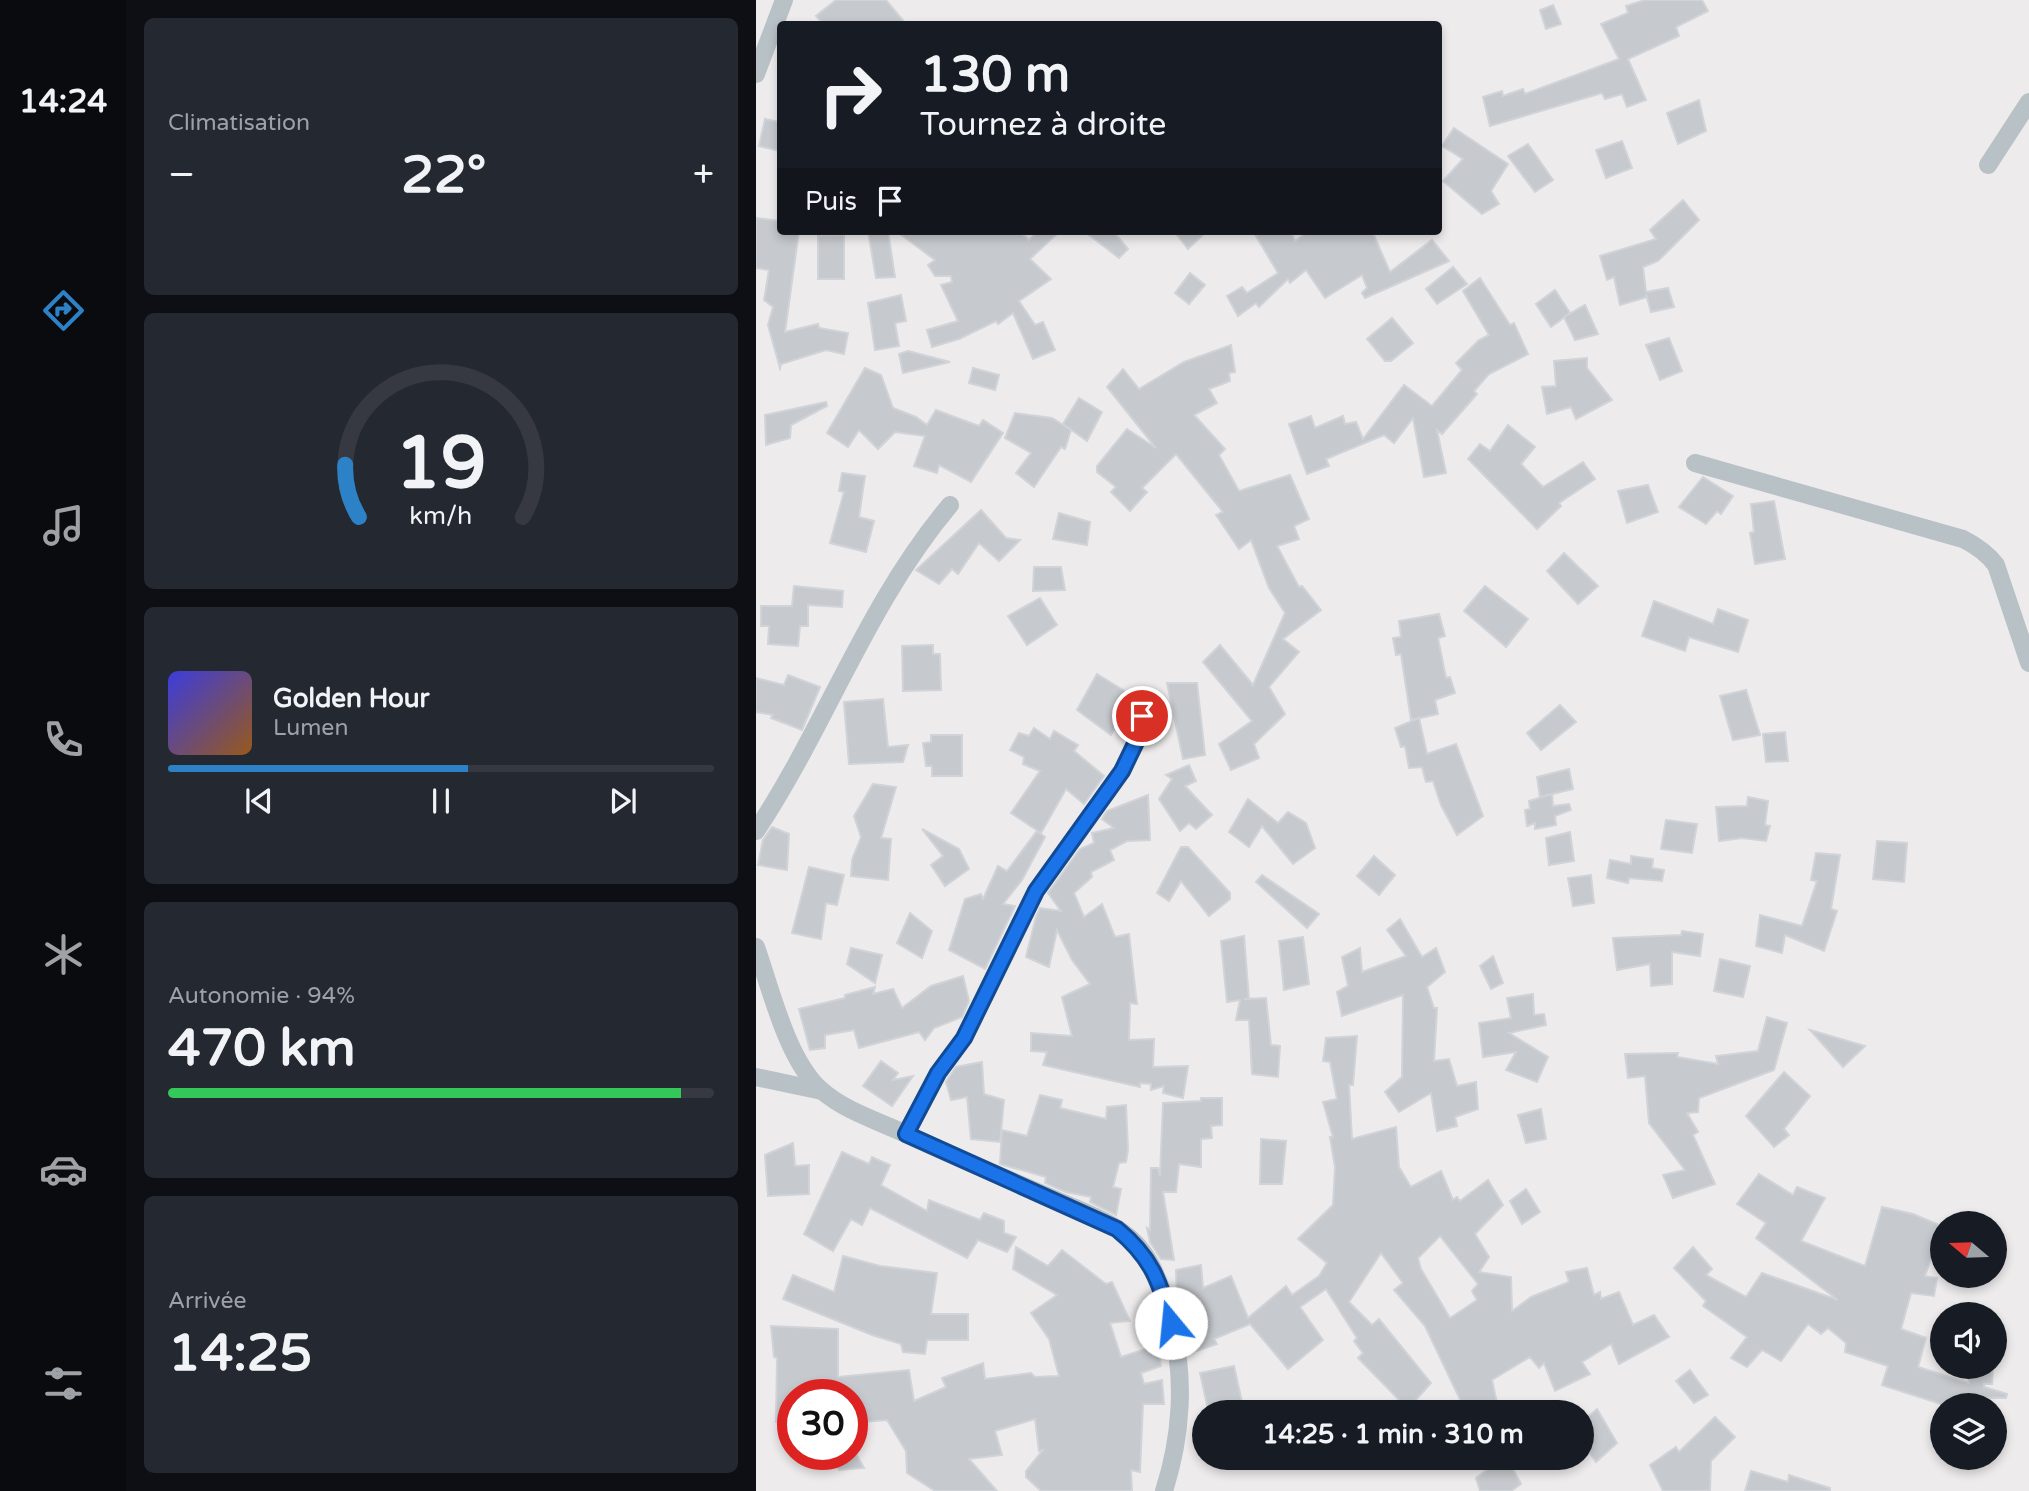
<!DOCTYPE html>
<html lang="fr">
<meta charset="utf-8">
<style>
body{margin:0;font-family:"Varela Round",sans-serif;background:#242831;color:#f1f3f6;height:100vh;display:flex;flex-direction:column;font-size:26px;white-space:nowrap}
*{box-sizing:border-box;margin:0}
p{font-size:23px;color:#9ea1a6}
.icon{flex:none;width:38px;height:38px;fill:none;stroke:currentColor;stroke-width:2;stroke-linecap:round;stroke-linejoin:round}
.map{position:relative;flex:1;overflow:hidden}
.panel{display:flex;flex-direction:column;gap:18px;padding:18px;background:#0d0f14;width:630px}
.panel>*{flex:none}
.guide{position:absolute;left:21px;top:21px;width:665px;height:214px;border-radius:7px;box-shadow:0 4px 10px #0003;background:#171b24;color:#f1f3f6;overflow:hidden}
.needle{width:46px;rotate:289deg}
.fabs{position:absolute;left:1174px;top:1211px;display:grid;gap:14px}
.fabs a{display:grid;place-items:center;width:77px;height:77px;border-radius:50%;background:#171b24;box-shadow:0 4px 10px #0003;font-size:35px}
.speed{position:absolute;left:21px;top:1379px;display:flex;gap:14px;font-size:35px;font-weight:700;text-align:center}
.speed>*{display:grid;place-content:center;width:91px;height:91px;border-radius:50%;background:#171b24;box-shadow:0 4px 10px #0003;line-height:1}
.speed .limit{border:10px solid #d22;background:#fff;color:#111}
.pin{position:absolute;display:grid;place-items:center;width:60px;height:60px;color:#fff;margin:-30px;border:4px solid #fff;border-radius:50%;box-shadow:0 2px 7px #0007}
.me{position:absolute;width:77px;margin:-38px;rotate:343deg;stroke-linejoin:round;filter:drop-shadow(0 0 5px #0008)}
.turn{display:flex;align-items:center;gap:24px;height:147px;padding:0 28px;font-size:32px}
.turn .icon{width:91px;height:91px;stroke-width:2.5}
.turn b{display:block;font-size:49px;line-height:60px}
.then{display:flex;align-items:center;height:66px;padding:0 28px;background:#0003;gap:14px;font-size:26px}
.big{font-size:52px;font-weight:700;line-height:1.1}
.panel .card{flex:1;display:flex;flex-direction:column;justify-content:center;gap:10px;min-width:0;padding:0 24px;border-radius:10px;background:#242831}
.panel .dial{align-items:center;gap:0}
.dial svg{height:182px;overflow:visible;fill:none;stroke:#363941;stroke-width:7;stroke-linecap:round;text-anchor:middle}
.dial text{fill:#f1f3f6;stroke:none}
.song{display:flex;align-items:center;gap:21px}
.cover{width:84px;height:84px;border-radius:10px;background:linear-gradient(135deg,hsl(240 70% 55%),hsl(30 70% 35%))}
.played{height:7px;border-radius:4px;background:linear-gradient(90deg,#2d82c7 55%,#363941 55%)}
.keys{display:flex;justify-content:space-around;direction:ltr}
.heat{display:flex;justify-content:space-between;align-items:center;font-size:38px;direction:ltr}
.charge{height:10px;border-radius:5px;background:linear-gradient(90deg,#34c759 94%,#363941 0)}
.trip{position:absolute;left:436px;top:1400px;width:402px;height:70px;border-radius:35px;background:#171b24;box-shadow:0 4px 10px #0003;font-weight:700;line-height:70px;text-align:center}
main{display:flex;flex:1;min-height:0}
.dock{display:flex;flex-direction:column;width:126px;justify-content:space-around;align-items:center;background:#090b0e;color:#9ea1a6}
.dock .icon{width:49px;height:49px}
.dock .selected{color:#2d82c7}
.dock b{font-size:32px;color:#f1f3f6}
.map>svg:first-child{display:block}
.building{fill:#c6c9cd;stroke:#d0d3d7;stroke-width:2;fill-rule:evenodd}
.lines{fill:none;stroke-linecap:round;stroke-linejoin:round}
.street{stroke:#b8c1c6;stroke-width:18}
.route-casing{stroke:#114b97;stroke-width:18}
.route{stroke:#1a73e8;stroke-width:12}
</style>
<main>
<nav class="dock">
<b>14:24</b>
<svg class="icon selected" aria-label="directions" viewBox="0 0 24 24"><path d="M12 3l9 9-9 9-9-9zM9 14v-3h6M13 9l2 2-2 2"/></svg>
<svg class="icon" aria-label="music" viewBox="0 0 24 24"><path d="M9 18V5l10-2v13"/><circle cx="6" cy="18" r="3"/><circle cx="16" cy="16" r="3"/></svg>
<svg class="icon" aria-label="phone" viewBox="0 0 24 24"><path d="M5 4h4l2 5-3 2q2 4 5 5l2-3 5 2v4C11 20 4 13 5 4z"/></svg>
<svg class="icon" aria-label="climate" viewBox="0 0 24 24"><path d="M12 3v18M4 7l16 10M4 17L20 7"/></svg>
<svg class="icon" aria-label="car" viewBox="0 0 24 24"><path d="M5 17H2v-5l4-1 3-4h7l3 4 3 1v5h-3M9 17h6M6 11h13"/><circle cx="7" cy="17" r="2"/><circle cx="17" cy="17" r="2"/></svg>
<svg class="icon" aria-label="filters" viewBox="0 0 24 24"><path d="M4 7h16M4 17h16"/><circle cx="9" cy="7" r="2"/><circle cx="15" cy="17" r="2"/></svg>
</nav>
<section class="panel">
<div class="card"><p>Climatisation</p>
<div class="heat"><a>−</a><b class="big">22°</b><a>+</a></div>
</div>
<div class="card dial"><svg viewBox="0 0 100 80">
<path d="M14 69A42 42 0 1 1 86 69"/>
<path d="M14 69A42 42 0 0 1 8 46" stroke="#2d82c7"/>
<text x="50" y="56" font-size="32" font-weight="700">19</text>
<text x="50" y="72" font-size="11">km/h</text>
</svg></div>
<div class="card">
<div class="song"><i class="cover"></i><div><b>Golden Hour</b><p>Lumen</p></div></div>
<div class="played"></div>
<div class="keys"><svg class="icon" aria-label="previous" viewBox="0 0 24 24"><path d="M18 5L8 12l10 7zM5 5v14"/></svg><svg class="icon" aria-label="pause" viewBox="0 0 24 24"><path d="M8 5v14M16 5v14"/></svg><svg class="icon" aria-label="next" viewBox="0 0 24 24"><path d="M6 5l10 7-10 7zM19 5v14"/></svg></div>
</div>
<div class="card"><p>Autonomie · 94%</p><b class="big">470 km</b><div class="charge"></div></div>
<div class="card"><p>Arrivée</p><b class="big">14:25</b></div>
</section>
<div class="map">
<svg width="1273" height="1491" viewBox="0 0 1273 1491">
<rect width="100%" height="100%" fill="#eeebec"/>
<g class="building">
<polygon points="80,0 130,0 150,24 67,24 60,16"/>
<polygon points="889,0 946,0 952,11 920,27 923,36 872,59 890,100 871,107 866,94 849,99 846,93 734,126 727,97 746,91 747,96 767,89 769,94 863,59 845,24 872,13 870,6"/>
<polygon points="797,5 805,24 790,29 784,10"/>
<polygon points="943,100 950,131 922,144 911,113"/>
<polygon points="9,119 24,122 24,151 3,146"/>
<polygon points="698,128 752,164 735,191 743,204 726,214 687,181 707,159 686,146"/>
<polygon points="866,141 876,168 850,178 840,150"/>
<polygon points="772,144 797,180 779,192 752,156"/>
<polygon points="927,200 943,220 902,261 887,267 890,292 912,288 918,307 895,312 890,294 891,297 864,305 858,277 851,280 844,256 900,239 894,230"/>
<polygon points="0,218 24,221 24,231 43,231 29,332 62,324 63,328 92,333 88,354 70,350 25,364 24,368 12,325 17,307 8,300 13,270 0,268"/>
<polygon points="112,231 132,231 139,277 120,278"/>
<polygon points="140,231 263,231 273,240 282,231 304,231 274,259 295,279 263,301 279,325 287,322 299,350 277,359 257,313 242,324 240,321 203,339 176,347 171,330 202,321 185,285 196,282 195,276 179,276 172,265 179,260"/>
<polygon points="328,231 357,231 372,249 363,258"/>
<polygon points="418,231 451,231 432,249"/>
<polygon points="497,231 534,231 539,241 553,231 616,231 634,272 676,240 693,261 609,298 606,293 611,288 606,275 569,298 550,270 534,283 532,279 503,307 500,303 482,316 471,296 486,287 491,293 522,273"/>
<polygon points="88,235 88,279 62,279 62,236"/>
<polygon points="697,267 711,284 681,304 670,289"/>
<polygon points="434,273 449,285 433,304 419,293"/>
<polygon points="724,278 754,325 758,323 772,354 733,374 718,391 721,394 686,434 681,430 690,473 668,477 657,418 638,443 628,435 570,459 573,466 551,474 533,424 555,416 559,428 587,416 589,424 600,422 607,439 648,385 676,406 706,370 700,363 723,340 733,335 707,291"/>
<polygon points="799,290 814,313 795,327 780,304"/>
<polygon points="145,295 150,321 139,323 143,346 119,350 112,303"/>
<polygon points="829,305 842,334 819,340 808,317"/>
<polygon points="636,318 657,343 635,361 629,361 611,339"/>
<polygon points="913,338 926,371 904,380 890,345"/>
<polygon points="475,345 479,372 473,373 474,381 453,389 461,403 438,415 469,449 463,455 483,491 534,475 553,519 538,526 543,539 521,546 543,587 546,586 565,610 527,639 543,652 513,687 529,714 498,744 503,758 475,770 463,744 496,721 447,662 464,645 497,685 529,613 513,588 495,540 483,549 460,515 467,512 420,454 386,488 391,492 374,511 355,492 360,487 341,472 341,466 371,429 400,448 351,387 367,369 383,389 428,362"/>
<polygon points="152,351 194,362 147,373 143,354"/>
<polygon points="831,358 831,368 856,400 820,419 815,407 791,414 786,387 800,386 798,361"/>
<polygon points="109,368 125,375 137,408 160,417 171,425 180,410 223,426 227,420 247,433 215,482 183,465 181,473 158,466 169,436 139,432 122,449 103,430 92,447 71,433"/>
<polygon points="217,368 243,375 239,390 213,383"/>
<polygon points="323,398 346,412 331,441 307,424"/>
<polygon points="70,402 71,406 35,425 34,438 10,445 9,415"/>
<polygon points="259,413 296,418 315,430 309,449 305,447 278,487 260,473 275,453 249,438"/>
<polygon points="752,425 779,447 765,464 787,487 827,462 839,479 803,503 805,506 781,529 712,459 724,444 734,451"/>
<polygon points="86,473 109,476 103,517 118,521 110,552 74,543 88,492 83,491"/>
<polygon points="947,477 977,496 965,514 961,511 950,524 923,507"/>
<polygon points="892,485 902,512 871,523 862,491"/>
<polygon points="1018,501 1029,559 999,564 994,533 998,532 995,504"/>
<polygon points="225,510 250,538 264,540 243,561 223,543 202,574 196,569 183,584 160,570"/>
<polygon points="303,513 334,522 331,545 297,539"/>
<polygon points="808,553 842,586 822,604 791,571"/>
<polygon points="278,567 305,567 309,590 277,591"/>
<polygon points="38,586 87,591 86,607 52,605 52,626 44,626 42,646 12,644 13,626 5,626 5,606 36,606"/>
<polygon points="729,586 772,619 750,647 708,611"/>
<polygon points="284,598 301,625 271,645 252,616"/>
<polygon points="898,601 957,624 962,609 992,620 982,652 933,637 929,651 886,636"/>
<polygon points="683,614 689,636 682,638 690,678 694,677 699,693 679,700 682,714 655,720 645,654 640,655 637,638 645,637 643,621"/>
<polygon points="177,645 177,654 184,654 185,690 147,691 146,646"/>
<polygon points="341,674 377,696 355,735 321,710"/>
<polygon points="32,675 64,687 46,730 15,718 17,715 0,712 0,678 28,685"/>
<polygon points="411,683 441,683 449,755 427,759"/>
<polygon points="990,690 1004,735 977,740 964,696"/>
<polygon points="127,699 132,747 152,745 147,762 93,764 88,702"/>
<polygon points="804,705 820,722 785,750 771,733"/>
<polygon points="663,718 671,754 700,744 727,816 701,835 685,805 677,781 670,782 666,767 653,768 649,746 645,747 639,728"/>
<polygon points="278,728 294,739 298,731 322,745 318,751 348,776 328,804 310,789 285,833 255,813 284,771 267,764 268,757 254,750 263,733 273,736"/>
<polygon points="1029,732 1032,761 1010,762 1007,734"/>
<polygon points="175,735 206,735 206,776 176,776 176,766 170,766 167,743 175,742"/>
<polygon points="433,765 440,781 429,786 456,815 440,829 433,823 424,831 403,799 416,779 410,775"/>
<polygon points="813,769 817,789 784,797 781,777"/>
<polygon points="117,784 140,787 125,838 135,839 132,880 95,876 96,860 105,837 98,816"/>
<polygon points="796,794 797,806 813,804 815,810 799,816 800,825 779,829 779,823 771,826 769,810 774,809 773,801"/>
<polygon points="392,795 394,840 371,841 354,850 358,860 335,872 336,877 318,893 328,917 346,904 359,937 373,934 381,1004 374,1003 373,1040 398,1039 397,1067 432,1066 427,1098 407,1093 408,1086 395,1090 395,1084 384,1083 384,1087 287,1065 291,1052 275,1051 275,1033 316,1036 306,997 334,984 316,960 301,930 293,967 270,957 280,917 284,908 305,911 292,893 324,849 338,843 336,833 358,828 346,819 351,811"/>
<polygon points="992,797 1012,801 1009,825 1014,826 1010,841 986,838 963,841 960,807 991,806"/>
<polygon points="492,799 522,823 532,812 550,823 559,848 537,864 506,826 493,847 473,832"/>
<polygon points="910,820 941,824 936,853 905,849"/>
<polygon points="16,827 33,834 31,870 2,865 7,840"/>
<polygon points="166,829 203,849 213,869 189,886 175,865 187,856"/>
<polygon points="281,831 289,837 266,880 247,904 259,906 229,969 193,950 209,899 225,894 227,899 242,866 251,871"/>
<polygon points="814,832 818,861 793,865 790,838"/>
<polygon points="1121,841 1151,843 1148,882 1117,879"/>
<polygon points="425,847 432,847 474,893 474,899 453,916 425,881 413,901 401,893"/>
<polygon points="1060,853 1084,855 1075,909 1081,911 1068,951 1029,935 1026,953 1000,946 1004,915 1046,926 1061,881 1055,880"/>
<polygon points="618,856 639,875 623,895 601,876"/>
<polygon points="875,856 897,859 896,868 908,870 906,881 873,878 872,883 851,878 854,860 875,864"/>
<polygon points="53,867 88,875 81,905 70,903 65,939 36,933"/>
<polygon points="506,875 563,914 551,928 500,882"/>
<polygon points="835,875 838,903 817,906 812,878"/>
<polygon points="154,913 176,931 166,958 141,943"/>
<polygon points="644,919 666,957 680,948 689,972 671,987 678,1008 681,1008 678,1061 693,1059 701,1086 720,1082 722,1109 699,1117 701,1126 681,1131 675,1093 643,1112 629,1092 646,1077 647,995 586,1016 581,992 592,986 586,957 604,948 606,972 650,956 631,930"/>
<polygon points="926,931 947,934 944,956 916,952 916,984 895,986 894,964 861,970 857,938 925,935"/>
<polygon points="488,936 493,999 488,999 510,998 515,1045 524,1046 522,1077 496,1074 493,1020 480,1020 484,1000 471,1002 465,941"/>
<polygon points="547,937 553,984 528,990 523,941"/>
<polygon points="95,948 126,955 119,983 91,964"/>
<polygon points="737,956 747,983 735,989 724,966"/>
<polygon points="964,959 994,966 987,997 958,991"/>
<polygon points="207,976 213,1001 206,1017 178,1028 169,1040 163,1032 103,1048 98,1030 69,1035 69,1048 54,1050 43,1009 89,998 89,995 119,987 117,994 137,989 146,1008 175,986"/>
<polygon points="777,994 778,1015 788,1014 790,1025 753,1033 792,1057 781,1082 750,1070 760,1052 727,1057 723,1023 755,1018 751,998"/>
<polygon points="1011,1017 1031,1023 1018,1070 943,1098 942,1112 931,1113 942,1132 937,1135 959,1184 917,1198 907,1175 929,1170 893,1123 889,1076 872,1078 869,1054 922,1053 921,1057 962,1064 960,1056 1002,1051"/>
<polygon points="1054,1030 1109,1046 1087,1067"/>
<path d="M 601,1036 L 597,1085 L 593,1085 L 596,1139 L 640,1127 L 643,1167 L 655,1187 L 685,1171 L 697,1200 L 701,1197 L 704,1201 L 732,1180 L 747,1205 L 719,1234 L 733,1257 L 723,1272 L 755,1277 L 756,1311 L 775,1297 L 813,1282 L 810,1272 L 831,1268 L 838,1295 L 844,1292 L 845,1299 L 863,1292 L 877,1325 L 898,1315 L 913,1337 L 863,1364 L 855,1344 L 826,1362 L 834,1374 L 799,1391 L 788,1363 L 783,1368 L 774,1357 L 736,1380 L 743,1412 L 710,1412 L 669,1326 L 638,1290 L 647,1283 L 625,1253 L 593,1302 L 616,1325 L 623,1319 L 675,1383 L 652,1409 L 602,1358 L 607,1353 L 598,1341 L 601,1338 L 570,1289 L 544,1307 L 567,1340 L 532,1369 L 494,1324 L 458,1339 L 461,1344 L 432,1354 L 421,1303 L 420,1270 L 445,1265 L 447,1288 L 475,1276 L 492,1318 L 530,1286 L 536,1295 L 563,1276 L 571,1263 L 542,1239 L 577,1205 L 579,1167 L 574,1137 L 577,1137 L 567,1102 L 581,1099 L 574,1062 L 567,1061 L 570,1038 ZM 684,1236 L 722,1284 L 716,1291 L 721,1300 L 694,1318 L 665,1269 L 662,1258 Z"/>
<polygon points="125,1061 142,1073 137,1080 157,1076 136,1106 107,1086"/>
<polygon points="226,1062 228,1094 248,1100 244,1142 215,1139 211,1097 195,1100 190,1082 200,1067"/>
<polygon points="1028,1072 1054,1096 1028,1129 1033,1135 1018,1147 990,1116"/>
<polygon points="284,1095 306,1100 304,1108 350,1119 351,1107 370,1105 372,1150 370,1162 363,1163 357,1187 365,1189 360,1215 334,1202 335,1197 310,1192 289,1183 290,1177 244,1164 246,1130 271,1136"/>
<polygon points="445,1098 466,1098 466,1125 455,1126 456,1138 445,1139 445,1167 423,1164 420,1192 407,1192 418,1260 405,1259 394,1242 391,1228 394,1230 395,1168 402,1168 404,1176 407,1103 445,1101"/>
<polygon points="785,1109 790,1139 770,1143 762,1115"/>
<polygon points="505,1139 530,1141 526,1184 504,1184"/>
<polygon points="37,1143 39,1166 53,1165 53,1194 12,1196 9,1155"/>
<polygon points="86,1152 113,1164 116,1157 134,1165 125,1185 171,1211 173,1200 224,1220 228,1213 248,1221 248,1233 260,1237 251,1252 222,1240 211,1258 114,1208 106,1225 95,1219 77,1251 48,1234"/>
<polygon points="1003,1174 1037,1195 1041,1187 1069,1198 1045,1241 1109,1266 1126,1207 1157,1214 1186,1226 1169,1276 1181,1278 1178,1296 1155,1293 1145,1329 1170,1338 1162,1367 1213,1383 1211,1367 1237,1367 1236,1384 1228,1384 1228,1387 1251,1394 1250,1398 1206,1398 1203,1405 1188,1405 1126,1385 1132,1366 1089,1352 1090,1343 1072,1328 1065,1334 1052,1324 1025,1361 1006,1350 991,1367 975,1358 991,1337 947,1306 950,1301 918,1268 937,1247 956,1269 950,1275 990,1297 1006,1273 1082,1300 1000,1238 1010,1223 981,1204"/>
<polygon points="770,1189 784,1212 766,1224 754,1201"/>
<polygon points="260,1247 292,1266 306,1250 350,1284 356,1282 374,1321 354,1323 365,1357 408,1343 409,1349 403,1348 405,1366 385,1373 388,1384 406,1380 408,1404 387,1404 384,1472 375,1470 376,1491 285,1491 270,1477 270,1471 287,1450 283,1451 279,1419 239,1431 246,1455 213,1459 241,1491 179,1491 151,1473 150,1451 131,1420 96,1423 96,1395 37,1395 37,1423 20,1422 21,1358 18,1357 15,1326 82,1329 82,1377 153,1370 158,1401 190,1387 186,1378 227,1363 229,1379 275,1373 279,1377 303,1376 293,1339 275,1313 301,1295 257,1269"/>
<polygon points="87,1256 124,1266 181,1273 175,1314 212,1314 212,1340 171,1340 169,1354 147,1352 145,1344 116,1335 27,1299 37,1275 78,1292"/>
<polygon points="478,1366 486,1402 452,1409 444,1373"/>
<polygon points="934,1370 952,1395 938,1403 920,1381"/>
<polygon points="841,1409 861,1443 840,1462 826,1442 826,1422"/>
<polygon points="959,1417 979,1437 955,1461 954,1491 907,1491 894,1465 920,1447 923,1452"/>
<polygon points="75,1454 100,1454 108,1468 83,1470"/>
<polygon points="747,1458 751,1458 765,1484 755,1491 724,1491 720,1478"/>
<polygon points="995,1471 1032,1482 1033,1475 1074,1488 1074,1491 989,1491"/>
</g>
<g class="lines">
<g class="street">
<polyline points="0,74 28,0"/>
<polyline points="1232,165 1273,102"/>
<path d="M 939,463 L 1207,539 C 1221,546 1231,553 1240,565 L 1273,663"/>
<path d="M 0,831 C 71,724 110,605 194,505"/>
<path d="M 0,947 C 15,989 31,1060 65,1090 C 89,1111 122,1121 150,1134 C 201,1158 253,1180 305,1202 C 332,1214 368,1226 386,1251 C 402,1272 409,1299 415,1324 C 430,1378 425,1438 408,1491"/>
<polyline points="0,1077 66,1091"/>
<polyline points="150,1134 182,1073 208,1038 280,891 366,771 379,744 386,716"/>
</g>
</g>
<g class="lines">
<defs>
<path id="route" d="M 386,716 L 379,744 L 366,771 L 280,891 L 208,1038 L 182,1073 L 150,1134 L 361,1229 C 395,1257 404,1281 415,1323"/>
</defs>
<use href="#route" class="route-casing"/>
<use href="#route" class="route"/>
</g>
</svg>
<div class="fabs">
<a><svg class="needle" viewBox="-14 -14 28 28"><path d="M0-13l5 13h-10z" fill="#e53935"/><path d="M0 13l5-13h-10z" fill="#9ea1a6"/></svg></a>
<a><svg class="icon" aria-label="sound" viewBox="0 0 24 24"><path d="M4 9h4l5-4v14l-5-4H4zM17 9q2 3 0 6"/></svg></a>
<a><svg class="icon" aria-label="layers" viewBox="0 0 24 24"><path d="M12 4l9 5-9 5-9-5zM3 14l9 5 9-5"/></svg></a>
</div>
<div class="speed"><div class="limit">30</div></div>
<div class="pin" style="left:386px;top:716px;background:#d93025"><svg class="icon" aria-label="arrive" viewBox="0 0 24 24"><path d="M6 21V4h12l-3 4 3 4H6"/></svg></div>
<svg class="me" style="left:415px;top:1323px" viewBox="-20 -20 40 40"><circle r="19" fill="#fff"/><path d="M0-13L10 11 0 6-10 11z" fill="#1a73e8"/></svg>
<div class="trip">14:25 · 1 min · 310 m</div>
<div class="guide">
<div class="turn"><svg class="icon" aria-label="right" viewBox="0 0 24 24"><path d="M7 20v-9h11M14 6l5 5-5 5"/></svg><div><b>130 m</b>Tournez à droite</div></div>
<div class="then">Puis<svg class="icon" aria-label="arrive" viewBox="0 0 24 24"><path d="M6 21V4h12l-3 4 3 4H6"/></svg></div>
</div>
</div>
</main>
